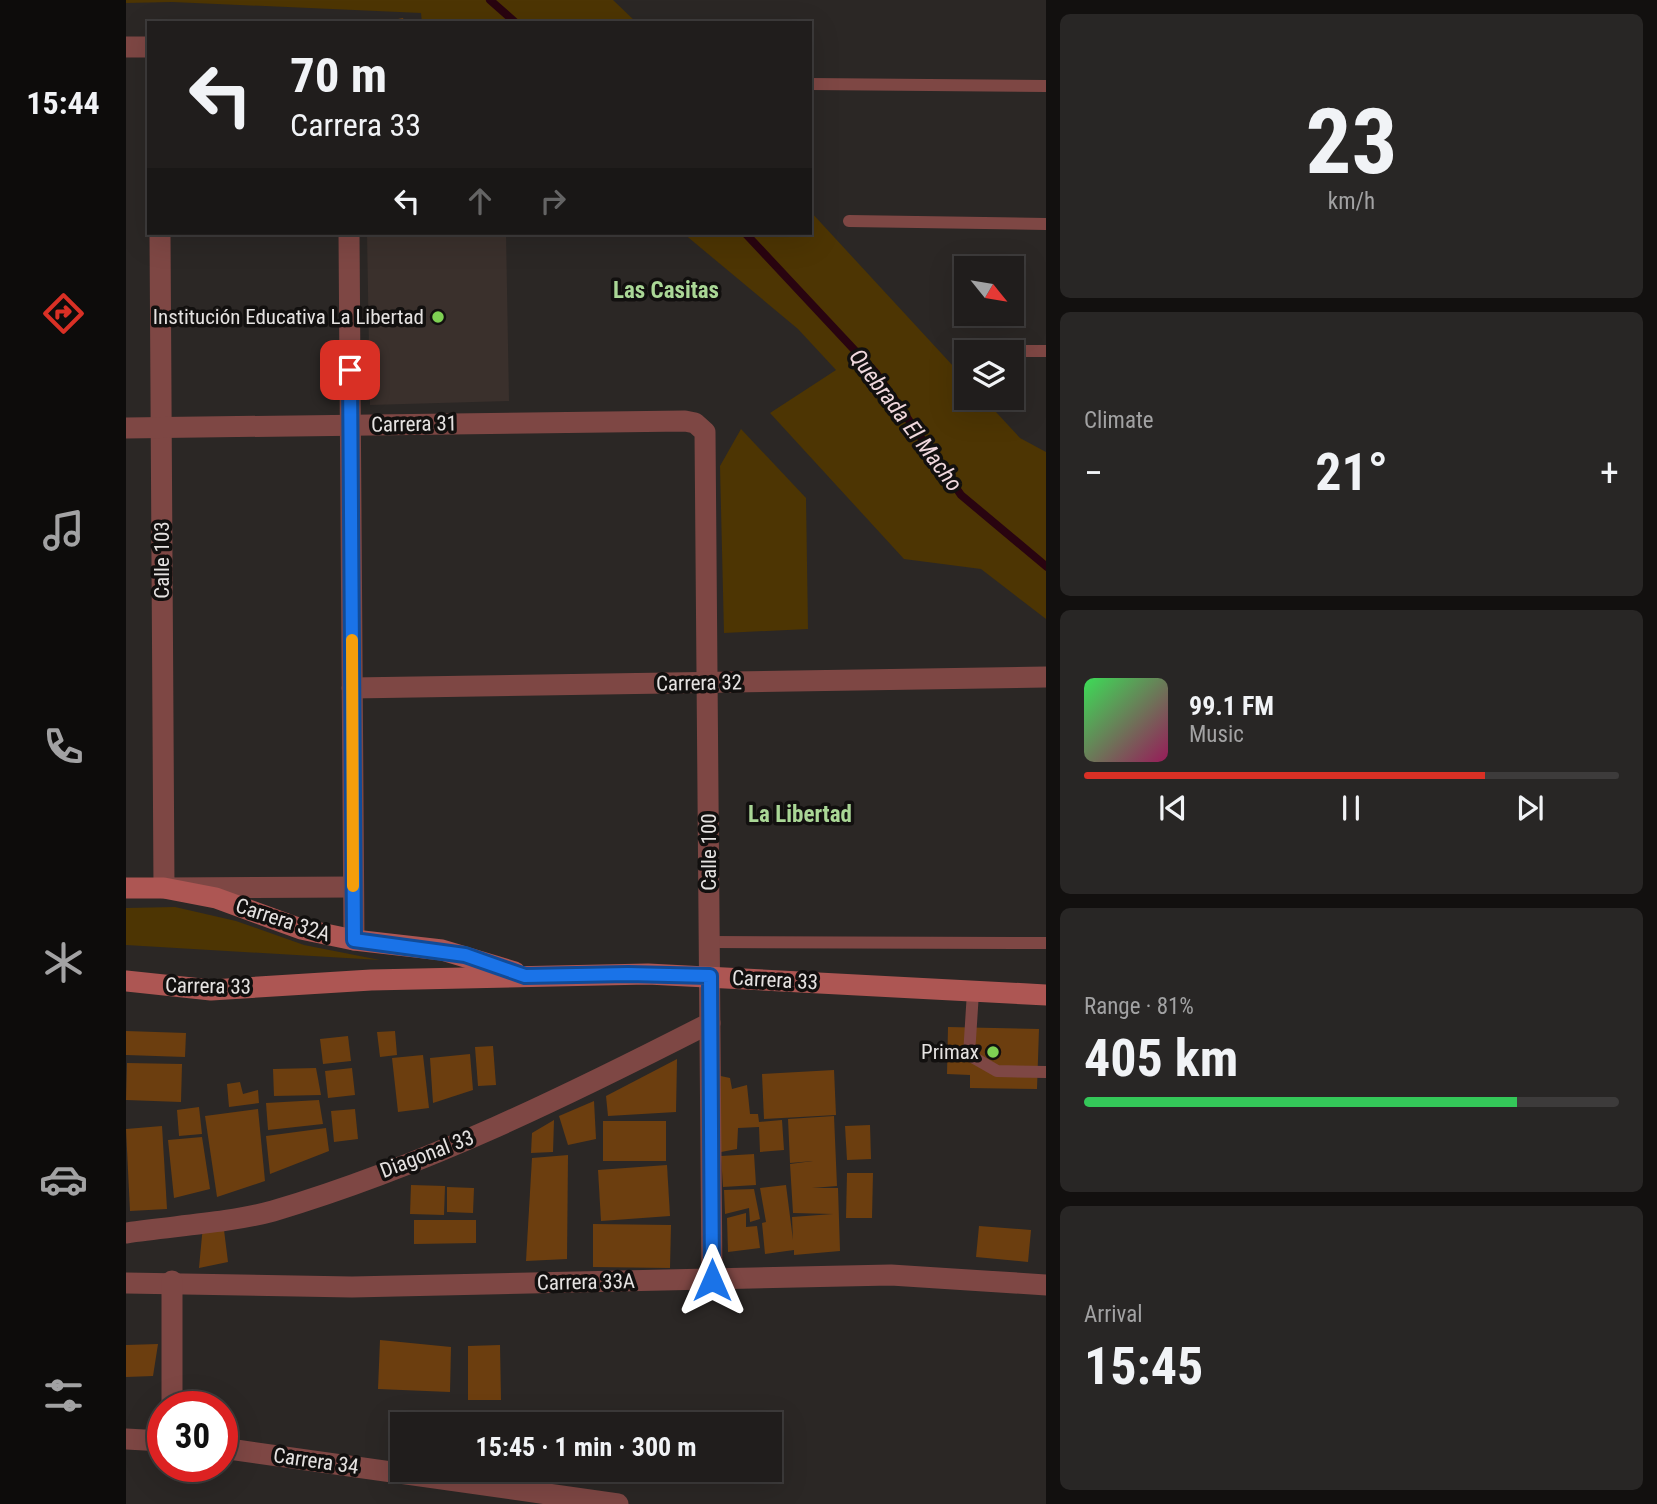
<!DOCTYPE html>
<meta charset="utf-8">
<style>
body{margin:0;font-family:"Roboto Condensed",sans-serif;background:#282625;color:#f1f3f6;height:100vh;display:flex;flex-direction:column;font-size:26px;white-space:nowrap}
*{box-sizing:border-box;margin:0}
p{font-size:23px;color:#a2a2a3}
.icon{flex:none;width:38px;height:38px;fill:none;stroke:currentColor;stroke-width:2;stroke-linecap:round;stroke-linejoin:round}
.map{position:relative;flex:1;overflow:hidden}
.sheet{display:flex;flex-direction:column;gap:14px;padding:14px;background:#12100f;width:611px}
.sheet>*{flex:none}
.guide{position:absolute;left:21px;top:21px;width:665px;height:214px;border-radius:0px;box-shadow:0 7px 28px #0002,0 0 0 2px #3d3b3b;background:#201d1c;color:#f1f3f6;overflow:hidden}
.needle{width:46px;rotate:120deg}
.tools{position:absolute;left:828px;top:256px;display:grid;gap:14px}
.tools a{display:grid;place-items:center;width:70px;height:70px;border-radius:0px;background:#201d1c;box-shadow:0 7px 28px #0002,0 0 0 2px #3d3b3b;font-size:35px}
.speed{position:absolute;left:21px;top:1391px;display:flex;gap:14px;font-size:35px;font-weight:700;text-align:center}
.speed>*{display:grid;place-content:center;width:91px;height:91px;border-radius:50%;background:#201d1c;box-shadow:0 7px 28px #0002,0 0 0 2px #3d3b3b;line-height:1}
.speed .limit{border:10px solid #d22;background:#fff;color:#111}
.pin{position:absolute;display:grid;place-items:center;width:60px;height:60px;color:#fff;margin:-30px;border-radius:14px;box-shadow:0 4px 10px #0006}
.me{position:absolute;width:77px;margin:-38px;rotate:0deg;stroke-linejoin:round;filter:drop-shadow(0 0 5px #0008)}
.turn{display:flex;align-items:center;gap:24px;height:147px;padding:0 28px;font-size:32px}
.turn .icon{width:91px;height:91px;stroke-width:2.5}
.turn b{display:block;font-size:49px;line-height:60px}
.lanes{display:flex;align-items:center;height:66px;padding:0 28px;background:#0003;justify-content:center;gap:35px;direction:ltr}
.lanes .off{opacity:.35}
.big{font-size:52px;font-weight:700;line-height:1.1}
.sheet .tile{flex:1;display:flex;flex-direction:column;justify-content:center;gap:10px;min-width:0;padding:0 24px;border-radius:10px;background:#282625}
.sheet .dial{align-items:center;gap:0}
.dial b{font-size:91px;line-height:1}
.song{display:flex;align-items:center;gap:21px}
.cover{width:84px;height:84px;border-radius:10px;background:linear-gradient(135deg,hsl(130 70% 55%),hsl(330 70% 35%))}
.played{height:7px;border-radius:4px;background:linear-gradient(90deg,#d93025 75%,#3d3b3b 75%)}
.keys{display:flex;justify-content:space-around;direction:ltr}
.heat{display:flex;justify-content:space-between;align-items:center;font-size:38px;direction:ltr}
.charge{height:10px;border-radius:5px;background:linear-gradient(90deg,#34c759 81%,#3d3b3b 0)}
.trip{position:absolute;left:264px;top:1412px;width:392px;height:70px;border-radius:0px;background:#201d1c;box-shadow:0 7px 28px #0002,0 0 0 2px #3d3b3b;font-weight:700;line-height:70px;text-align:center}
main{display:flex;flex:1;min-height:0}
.tab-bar{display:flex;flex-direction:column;width:126px;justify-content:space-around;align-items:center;background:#0d0c0b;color:#a2a2a3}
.tab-bar .icon{width:49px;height:49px}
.tab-bar .current{color:#d93025}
.tab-bar b{font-size:32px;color:#f1f3f6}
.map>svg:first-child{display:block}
.built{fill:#3a302c}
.green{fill:#4d3503}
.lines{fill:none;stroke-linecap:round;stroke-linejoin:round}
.stream{stroke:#290410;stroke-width:8}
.building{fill:#6c3e0f}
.service{stroke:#7e4744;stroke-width:12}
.minor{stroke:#7e4744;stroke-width:21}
.secondary{stroke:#ad5653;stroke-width:21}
.route-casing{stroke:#114b97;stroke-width:18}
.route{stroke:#1a73e8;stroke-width:12}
.slow{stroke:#f59e0b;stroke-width:12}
.poi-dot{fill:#7ed153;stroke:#12100f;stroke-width:2.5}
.labels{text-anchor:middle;stroke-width:7;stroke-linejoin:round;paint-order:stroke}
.poi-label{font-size:21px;fill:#e5e2e1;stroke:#12100f;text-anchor:end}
.street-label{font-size:21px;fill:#e5e2e1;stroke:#12100f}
.neighbourhood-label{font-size:23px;font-weight:bold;fill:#aad796;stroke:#12100f}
.water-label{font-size:23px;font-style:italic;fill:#f0d8dd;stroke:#12100f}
</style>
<main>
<nav class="tab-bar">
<b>15:44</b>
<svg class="icon current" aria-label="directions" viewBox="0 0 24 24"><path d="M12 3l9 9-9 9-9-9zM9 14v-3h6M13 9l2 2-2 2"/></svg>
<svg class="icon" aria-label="music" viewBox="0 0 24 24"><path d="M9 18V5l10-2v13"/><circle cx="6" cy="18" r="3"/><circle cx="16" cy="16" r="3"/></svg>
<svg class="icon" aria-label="phone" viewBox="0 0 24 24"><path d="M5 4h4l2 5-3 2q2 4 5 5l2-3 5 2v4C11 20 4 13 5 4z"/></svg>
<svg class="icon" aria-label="climate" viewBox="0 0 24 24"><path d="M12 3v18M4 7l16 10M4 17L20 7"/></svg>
<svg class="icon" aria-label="car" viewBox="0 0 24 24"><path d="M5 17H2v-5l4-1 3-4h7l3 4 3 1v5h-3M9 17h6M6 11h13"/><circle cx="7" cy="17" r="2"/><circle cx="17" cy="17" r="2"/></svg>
<svg class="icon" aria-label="filters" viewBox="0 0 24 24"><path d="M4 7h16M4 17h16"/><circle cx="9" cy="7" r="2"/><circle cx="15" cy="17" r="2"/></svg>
</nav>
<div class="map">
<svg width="921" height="1504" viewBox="0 0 921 1504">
<rect width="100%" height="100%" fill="#2b2725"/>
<polygon class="built" points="241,233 380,233 383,401 244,405"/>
<g class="green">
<polygon points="0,0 487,0 511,23 296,23 295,13 46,2 0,3"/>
<polygon points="684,211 840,380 840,397 856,397 894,438 920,452 920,619 855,569 778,559 644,413 710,370 672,329 557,233 684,233"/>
<polygon points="615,429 680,498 682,629 598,633 594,466"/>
<polygon points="49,907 110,921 178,945 254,960 0,945 0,908"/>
</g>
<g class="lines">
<g class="stream">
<polyline points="364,0 390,23"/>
<polyline points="619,233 750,373 835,495 921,567"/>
</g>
</g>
<g class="building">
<polygon points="277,18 279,23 262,23 262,21"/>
<polygon points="822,1027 913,1029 911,1089 844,1088 844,1075 821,1074"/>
<polygon points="0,1031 60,1033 59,1057 0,1055"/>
<polygon points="269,1031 271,1055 254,1057 251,1032"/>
<polygon points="222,1036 225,1061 197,1064 194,1039"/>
<polygon points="367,1046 370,1085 352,1086 349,1047"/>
<polygon points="344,1054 347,1090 307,1103 304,1058"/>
<polygon points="297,1055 303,1108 272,1112 266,1058"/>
<polygon points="551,1059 550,1112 482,1116 480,1096"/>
<polygon points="1,1063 56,1064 55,1102 0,1100"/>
<polygon points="190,1068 195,1095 148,1096 147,1069"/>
<polygon points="226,1068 229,1095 202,1098 199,1071"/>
<polygon points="708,1070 710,1115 638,1119 636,1074"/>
<polygon points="590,1075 604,1078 606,1089 621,1085 624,1114 632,1114 633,1122 656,1120 658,1150 634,1152 633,1127 612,1128 611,1149 595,1152"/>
<polygon points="114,1082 117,1094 132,1090 133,1103 103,1107 101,1084"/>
<polygon points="193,1100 197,1124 142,1130 140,1103"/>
<polygon points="468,1101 470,1139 442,1145 433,1116"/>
<polygon points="73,1107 76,1134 53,1136 51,1110"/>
<polygon points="132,1109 139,1181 91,1197 79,1116"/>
<polygon points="229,1109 232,1139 208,1142 205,1111"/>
<polygon points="708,1116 711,1186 686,1188 712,1188 714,1251 668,1255 668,1250 639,1254 636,1223 640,1222 634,1188 660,1185 667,1240 666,1217 707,1214 667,1213 664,1164 687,1161 664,1163 662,1119"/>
<polygon points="428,1120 427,1152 405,1153 406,1133"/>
<rect x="477" y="1121" width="63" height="40"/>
<polygon points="744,1125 745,1159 721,1160 719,1126"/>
<polygon points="36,1126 41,1209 4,1211 0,1129"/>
<polygon points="200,1128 203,1151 144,1174 140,1136"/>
<polygon points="76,1137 84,1189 48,1198 42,1140"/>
<polygon points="628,1154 630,1185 597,1187 595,1156"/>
<polygon points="442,1155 441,1259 400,1261 406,1158"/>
<polygon points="541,1165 544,1216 475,1221 472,1170"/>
<polygon points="721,1173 747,1173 746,1218 720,1218"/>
<polygon points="285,1185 319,1186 318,1215 284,1214"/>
<polygon points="321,1187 348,1188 347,1213 321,1212"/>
<polygon points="628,1189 634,1219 624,1222 623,1208 599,1214 598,1190"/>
<polygon points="620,1213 620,1227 631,1226 634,1248 602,1252 601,1218"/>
<polygon points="288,1220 350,1220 350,1243 288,1244"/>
<polygon points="97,1222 102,1262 73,1268 77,1225"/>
<polygon points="467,1224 545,1225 544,1268 467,1267"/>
<polygon points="853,1226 905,1230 902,1262 850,1257"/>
<polygon points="254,1340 325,1347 324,1392 252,1389"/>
<polygon points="32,1344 27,1376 0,1377 0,1345"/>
<polygon points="374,1345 375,1400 342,1400 342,1346"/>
</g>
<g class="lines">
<g class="service">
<polyline points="684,84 921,86"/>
<polyline points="723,221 921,224"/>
<polyline points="860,351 921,351"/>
<polyline points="584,942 921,943"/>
<polyline points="847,992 843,1055 871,1071 921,1072"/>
</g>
<g class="minor">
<polyline points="0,47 23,47"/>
<polyline points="34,233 38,888 227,887"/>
<polyline points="223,233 228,940"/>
<polyline points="0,428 559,421 569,423 579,432 586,1280"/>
<polyline points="226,688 921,677"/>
<path d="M 0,1233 C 46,1226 103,1223 147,1211 C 299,1166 443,1095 584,1023"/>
<polyline points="0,1283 226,1287 765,1275 921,1285"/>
<polyline points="46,1407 46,1281"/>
<polyline points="0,1439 37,1441"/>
<polyline points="96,1448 492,1504"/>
</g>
<g class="secondary">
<polyline points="0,888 38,888 90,898 175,929 228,940 316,950 389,972"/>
<polyline points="0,981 85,990 245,980 522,974 921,995"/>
</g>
</g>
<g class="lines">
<defs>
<polyline id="route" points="224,370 228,940 339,955 399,976 502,974 584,976 586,1280"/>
</defs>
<use href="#route" class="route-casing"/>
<use href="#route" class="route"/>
<polyline class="slow" points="226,640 227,886"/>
</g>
<g class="poi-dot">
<circle cx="312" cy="317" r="7"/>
<circle cx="867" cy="1052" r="7"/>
</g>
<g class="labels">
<g class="poi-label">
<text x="298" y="324">Institución Educativa La Libertad</text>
<text x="853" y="1059">Primax</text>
</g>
<g class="street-label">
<text transform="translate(288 424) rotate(-1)" y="7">Carrera 31</text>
<text transform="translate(36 560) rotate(-90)" y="7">Calle 103</text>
<text transform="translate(573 683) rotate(-1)" y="7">Carrera 32</text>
<text transform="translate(583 852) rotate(-90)" y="7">Calle 100</text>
<text transform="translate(157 920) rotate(18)" y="7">Carrera 32A</text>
<text transform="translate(649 980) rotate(3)" y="7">Carrera 33</text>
<text transform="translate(82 986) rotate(1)" y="7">Carrera 33</text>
<text transform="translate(301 1154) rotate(-21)" y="7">Diagonal 33</text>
<text transform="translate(460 1282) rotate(-1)" y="7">Carrera 33A</text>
<text transform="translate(190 1461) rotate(8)" y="7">Carrera 34</text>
</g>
<g class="neighbourhood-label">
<text x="540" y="298">Las Casitas</text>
<text x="674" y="822">La Libertad</text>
</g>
<g class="water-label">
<text transform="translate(780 420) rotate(53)" y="8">Quebrada El Macho</text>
</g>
</g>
</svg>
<div class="tools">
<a><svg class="needle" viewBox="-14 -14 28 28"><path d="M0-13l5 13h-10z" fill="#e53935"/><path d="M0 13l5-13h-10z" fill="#a2a2a3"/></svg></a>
<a><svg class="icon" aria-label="layers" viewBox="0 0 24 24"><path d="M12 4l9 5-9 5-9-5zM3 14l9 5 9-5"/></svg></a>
</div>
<div class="speed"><div class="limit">30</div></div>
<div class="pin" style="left:224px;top:370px;background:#d93025"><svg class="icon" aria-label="arrive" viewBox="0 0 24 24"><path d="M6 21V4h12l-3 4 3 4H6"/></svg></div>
<svg class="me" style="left:586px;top:1280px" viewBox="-20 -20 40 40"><path d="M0-17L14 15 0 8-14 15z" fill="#1a73e8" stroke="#fff" stroke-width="4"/></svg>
<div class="trip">15:45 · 1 min · 300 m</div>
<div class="guide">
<div class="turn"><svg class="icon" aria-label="left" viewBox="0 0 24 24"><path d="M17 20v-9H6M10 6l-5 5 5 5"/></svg><div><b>70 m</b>Carrera 33</div></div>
<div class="lanes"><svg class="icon" aria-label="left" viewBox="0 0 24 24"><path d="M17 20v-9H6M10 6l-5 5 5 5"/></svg><svg class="icon off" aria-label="ahead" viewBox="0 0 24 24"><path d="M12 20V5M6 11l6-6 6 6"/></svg><svg class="icon off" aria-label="right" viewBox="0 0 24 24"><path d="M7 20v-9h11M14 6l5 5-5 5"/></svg></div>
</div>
</div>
<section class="sheet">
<div class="tile dial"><b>23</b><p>km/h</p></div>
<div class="tile"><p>Climate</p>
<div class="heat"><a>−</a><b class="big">21°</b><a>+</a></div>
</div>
<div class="tile">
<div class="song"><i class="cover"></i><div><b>99.1 FM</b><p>Music</p></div></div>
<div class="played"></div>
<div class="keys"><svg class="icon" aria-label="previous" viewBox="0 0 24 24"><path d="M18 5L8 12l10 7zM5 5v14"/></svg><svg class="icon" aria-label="pause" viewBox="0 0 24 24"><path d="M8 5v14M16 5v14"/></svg><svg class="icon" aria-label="next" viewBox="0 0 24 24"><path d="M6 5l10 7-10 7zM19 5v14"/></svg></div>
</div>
<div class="tile"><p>Range · 81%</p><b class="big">405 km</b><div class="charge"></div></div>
<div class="tile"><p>Arrival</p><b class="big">15:45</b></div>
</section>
</main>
